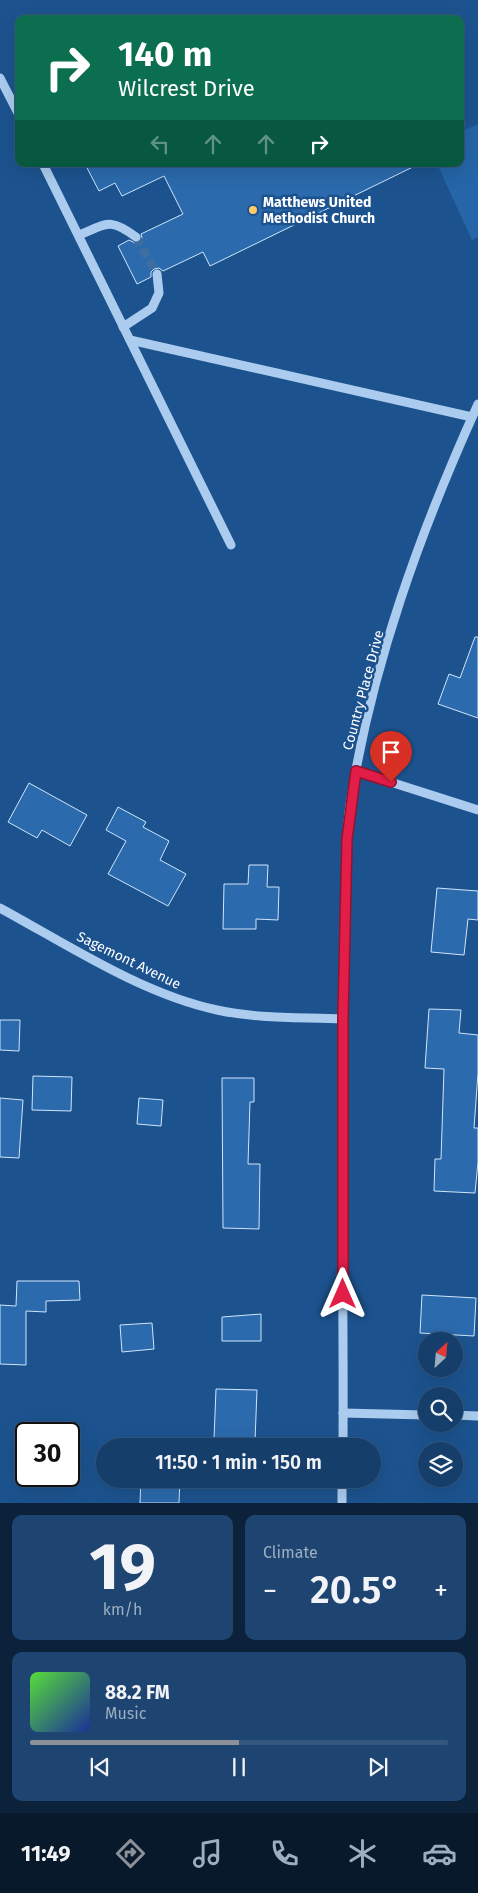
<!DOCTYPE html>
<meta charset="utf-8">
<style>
body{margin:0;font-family:"Fira Sans",sans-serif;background:#1e4571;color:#f1f3f6;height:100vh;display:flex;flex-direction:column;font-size:19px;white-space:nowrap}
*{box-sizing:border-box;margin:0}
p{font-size:16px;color:#9daec1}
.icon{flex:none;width:28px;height:28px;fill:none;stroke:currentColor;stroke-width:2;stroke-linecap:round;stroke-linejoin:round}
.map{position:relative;height:1503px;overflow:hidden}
.sheet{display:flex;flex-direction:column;gap:12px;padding:12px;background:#0c223b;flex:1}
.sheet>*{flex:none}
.banner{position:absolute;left:15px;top:15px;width:449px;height:152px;border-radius:10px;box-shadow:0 5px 20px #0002,0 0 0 1px #34577e;background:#0b6e4f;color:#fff;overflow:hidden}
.needle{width:32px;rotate:26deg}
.tools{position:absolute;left:418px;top:1332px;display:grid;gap:10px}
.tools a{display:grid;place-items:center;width:45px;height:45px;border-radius:50%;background:#153e6b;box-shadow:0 5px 20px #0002,0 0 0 1px #34577e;font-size:25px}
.speed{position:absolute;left:15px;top:1422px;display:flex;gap:10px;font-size:25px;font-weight:700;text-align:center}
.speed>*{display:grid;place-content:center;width:65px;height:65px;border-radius:50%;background:#153e6b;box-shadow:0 5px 20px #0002,0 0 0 1px #34577e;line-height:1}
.speed .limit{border:2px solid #111;border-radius:8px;background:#fff;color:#111}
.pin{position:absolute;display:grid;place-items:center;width:42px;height:42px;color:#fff;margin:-51px -21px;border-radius:50% 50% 50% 0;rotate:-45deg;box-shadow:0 0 5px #0007}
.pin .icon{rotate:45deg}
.me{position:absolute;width:55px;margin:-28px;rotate:0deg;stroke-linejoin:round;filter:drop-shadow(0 0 4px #0008)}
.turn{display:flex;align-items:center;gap:18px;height:105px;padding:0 20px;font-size:22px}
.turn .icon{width:65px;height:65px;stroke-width:2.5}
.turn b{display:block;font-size:35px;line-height:42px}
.lanes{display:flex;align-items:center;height:48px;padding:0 20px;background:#0003;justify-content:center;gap:25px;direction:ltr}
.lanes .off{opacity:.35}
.big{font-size:38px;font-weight:600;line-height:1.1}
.sheet .widget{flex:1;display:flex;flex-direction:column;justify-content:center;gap:8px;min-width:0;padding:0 18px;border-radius:10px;background:#1e4571}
.sheet .dial{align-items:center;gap:0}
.dial b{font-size:65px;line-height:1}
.song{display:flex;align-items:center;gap:15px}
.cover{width:60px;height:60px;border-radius:8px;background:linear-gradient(135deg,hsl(110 70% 55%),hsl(230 70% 35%))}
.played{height:5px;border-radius:2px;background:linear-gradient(90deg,#8c9099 50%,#34577e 50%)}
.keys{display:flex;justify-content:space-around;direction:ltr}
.heat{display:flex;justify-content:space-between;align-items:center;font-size:28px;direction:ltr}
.sheet .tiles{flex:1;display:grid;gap:12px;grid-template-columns:1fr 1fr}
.widget:last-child{grid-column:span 2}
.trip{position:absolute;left:96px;top:1438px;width:285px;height:50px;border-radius:25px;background:#153e6b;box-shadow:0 5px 20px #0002,0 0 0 1px #34577e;font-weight:600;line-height:50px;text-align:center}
.tabs{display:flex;height:80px;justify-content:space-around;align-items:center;background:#08192b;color:#9daec1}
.tabs .icon{width:35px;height:35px}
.tabs .selected{color:#8c9099}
.tabs b{font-size:22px;color:#f1f3f6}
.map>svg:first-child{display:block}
.green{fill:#2565a8}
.building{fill:#2b6aad;stroke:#d0e5fa}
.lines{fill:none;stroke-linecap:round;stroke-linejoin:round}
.minor-tunnel{stroke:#3e6da0;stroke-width:9;stroke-dasharray:9 4.5;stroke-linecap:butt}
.minor{stroke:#abccee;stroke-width:9}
.route-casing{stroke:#92132f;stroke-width:12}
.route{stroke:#e11d48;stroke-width:9}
.poi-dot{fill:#fecc69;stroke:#1c538f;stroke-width:2}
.labels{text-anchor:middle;stroke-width:5;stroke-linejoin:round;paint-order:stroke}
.poi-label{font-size:14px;font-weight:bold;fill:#fff;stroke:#1c538f;text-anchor:start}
.street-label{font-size:14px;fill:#fff;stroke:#1c538f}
</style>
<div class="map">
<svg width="478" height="1503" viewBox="0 0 478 1503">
<rect width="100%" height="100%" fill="#1c538f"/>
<polygon class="green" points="478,124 478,237 472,240 437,164 460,164 460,132"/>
<g class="building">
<polygon points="85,164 419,164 210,266 203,252 163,271 159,268 154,269 151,272 151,277 137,284 118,246 129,240 135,243 139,242 142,238 141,234 183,214 164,176 122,196 115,183 99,191"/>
<polygon points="475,637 478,637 478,718 438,704 449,674 460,678"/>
<polygon points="29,783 87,815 70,846 42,830 37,838 8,822"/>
<polygon points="118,807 146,822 143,827 169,841 160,860 186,874 168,906 108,874 126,841 106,830"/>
<polygon points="249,865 268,865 267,887 279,887 278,920 256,919 256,929 223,929 224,884 248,884"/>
<polygon points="437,888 478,891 478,920 468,919 464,955 431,952"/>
<polygon points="429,1009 461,1010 459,1033 478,1035 478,1073 474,1128 478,1128 478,1162 475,1193 434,1191 435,1159 441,1159 444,1069 425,1068"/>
<polygon points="0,1020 20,1020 19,1051 0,1050"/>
<polygon points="33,1076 72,1077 71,1111 32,1110"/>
<polygon points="222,1078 254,1078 254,1102 250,1102 248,1164 260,1164 259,1229 223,1228"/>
<polygon points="0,1098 23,1100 19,1158 0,1157"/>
<polygon points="139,1098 163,1100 161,1126 137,1124"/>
<polygon points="17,1281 79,1281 80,1300 46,1301 46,1312 26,1311 26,1365 0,1364 0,1305 16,1306"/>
<polygon points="422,1295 476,1298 474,1336 420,1333"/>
<polygon points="261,1314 261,1341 222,1341 222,1317"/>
<polygon points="152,1323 154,1349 122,1352 120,1325"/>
<polygon points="216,1389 257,1390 255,1441 214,1439"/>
<polygon points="141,1479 180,1479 179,1503 140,1503"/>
</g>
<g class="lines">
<polyline class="minor-tunnel" points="136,237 157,274"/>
<g class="minor">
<polyline points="0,78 19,115"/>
<polyline points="43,164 231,545"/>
<path d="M 79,235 C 107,224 109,217 136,237"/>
<polyline points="123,327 152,308 159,293 157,274"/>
<polyline points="130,340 472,417"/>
<polyline points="356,771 478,810"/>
<path d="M 0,908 C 68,945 142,994 217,1010 C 258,1019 301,1017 343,1019"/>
<polyline points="343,1413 426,1415"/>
<polyline points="454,1415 478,1416"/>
<path d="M 343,1446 C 344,1293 340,1140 343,987 C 344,953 345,919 346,885 C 346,859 346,832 350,805 C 371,667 420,532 478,404"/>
<polyline points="342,1503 342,1479"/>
</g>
</g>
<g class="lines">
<defs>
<polyline id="route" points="343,1294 343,1018 347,839 356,771 391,782"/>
</defs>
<use href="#route" class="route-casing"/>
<use href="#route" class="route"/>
</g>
<circle class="poi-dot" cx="253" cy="210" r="5"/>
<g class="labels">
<g class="poi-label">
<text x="263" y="207">Matthews United<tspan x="263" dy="16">Methodist Church</tspan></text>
</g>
<g class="street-label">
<text transform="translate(363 690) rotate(-75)" y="5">Country Place Drive</text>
<text transform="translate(129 960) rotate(26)" y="5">Sagemont Avenue</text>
</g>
</g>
</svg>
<div class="tools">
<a><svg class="needle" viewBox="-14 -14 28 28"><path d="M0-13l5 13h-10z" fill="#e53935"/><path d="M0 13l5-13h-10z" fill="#9daec1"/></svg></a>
<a><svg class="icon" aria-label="search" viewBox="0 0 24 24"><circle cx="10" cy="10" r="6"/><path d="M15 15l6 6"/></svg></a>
<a><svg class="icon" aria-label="layers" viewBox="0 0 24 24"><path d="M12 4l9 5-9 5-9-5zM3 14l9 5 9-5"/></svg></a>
</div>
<div class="speed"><div class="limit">30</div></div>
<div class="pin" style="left:391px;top:782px;background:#d93025"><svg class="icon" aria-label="arrive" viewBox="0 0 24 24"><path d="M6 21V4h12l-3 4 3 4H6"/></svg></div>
<svg class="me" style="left:343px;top:1294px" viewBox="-20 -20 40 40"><path d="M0-17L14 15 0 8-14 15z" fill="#e11d48" stroke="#fff" stroke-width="4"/></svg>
<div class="trip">11:50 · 1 min · 150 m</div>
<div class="banner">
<div class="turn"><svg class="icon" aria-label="right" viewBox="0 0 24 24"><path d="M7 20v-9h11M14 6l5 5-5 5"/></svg><div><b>140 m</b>Wilcrest Drive</div></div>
<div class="lanes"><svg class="icon off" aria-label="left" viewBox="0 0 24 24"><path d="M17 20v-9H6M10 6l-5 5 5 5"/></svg><svg class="icon off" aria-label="ahead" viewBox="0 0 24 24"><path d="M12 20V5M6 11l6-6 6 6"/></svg><svg class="icon off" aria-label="ahead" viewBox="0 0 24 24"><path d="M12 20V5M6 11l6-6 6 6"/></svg><svg class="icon" aria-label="right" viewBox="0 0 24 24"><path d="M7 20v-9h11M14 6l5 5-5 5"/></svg></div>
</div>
</div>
<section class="sheet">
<div class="tiles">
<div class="widget dial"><b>19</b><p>km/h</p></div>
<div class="widget"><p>Climate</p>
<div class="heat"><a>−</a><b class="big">20.5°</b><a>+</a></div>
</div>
<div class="widget">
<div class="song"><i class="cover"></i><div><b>88.2 FM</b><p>Music</p></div></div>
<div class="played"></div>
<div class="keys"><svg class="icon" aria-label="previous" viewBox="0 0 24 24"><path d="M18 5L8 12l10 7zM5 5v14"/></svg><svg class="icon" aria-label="pause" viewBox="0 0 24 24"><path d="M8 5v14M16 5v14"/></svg><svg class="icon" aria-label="next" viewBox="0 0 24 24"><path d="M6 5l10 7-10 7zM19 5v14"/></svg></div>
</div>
</div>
</section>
<nav class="tabs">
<b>11:49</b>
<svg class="icon selected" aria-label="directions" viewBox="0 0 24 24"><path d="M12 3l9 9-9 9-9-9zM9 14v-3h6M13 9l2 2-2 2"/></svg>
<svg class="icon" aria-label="music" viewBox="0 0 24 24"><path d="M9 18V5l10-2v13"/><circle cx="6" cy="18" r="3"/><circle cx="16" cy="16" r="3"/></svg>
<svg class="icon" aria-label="phone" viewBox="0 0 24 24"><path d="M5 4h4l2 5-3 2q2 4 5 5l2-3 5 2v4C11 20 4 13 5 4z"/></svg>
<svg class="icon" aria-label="climate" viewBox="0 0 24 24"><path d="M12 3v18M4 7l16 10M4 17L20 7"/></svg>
<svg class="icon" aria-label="car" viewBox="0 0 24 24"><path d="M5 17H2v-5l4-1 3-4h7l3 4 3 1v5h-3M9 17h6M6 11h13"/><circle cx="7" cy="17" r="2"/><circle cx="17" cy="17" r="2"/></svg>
</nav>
